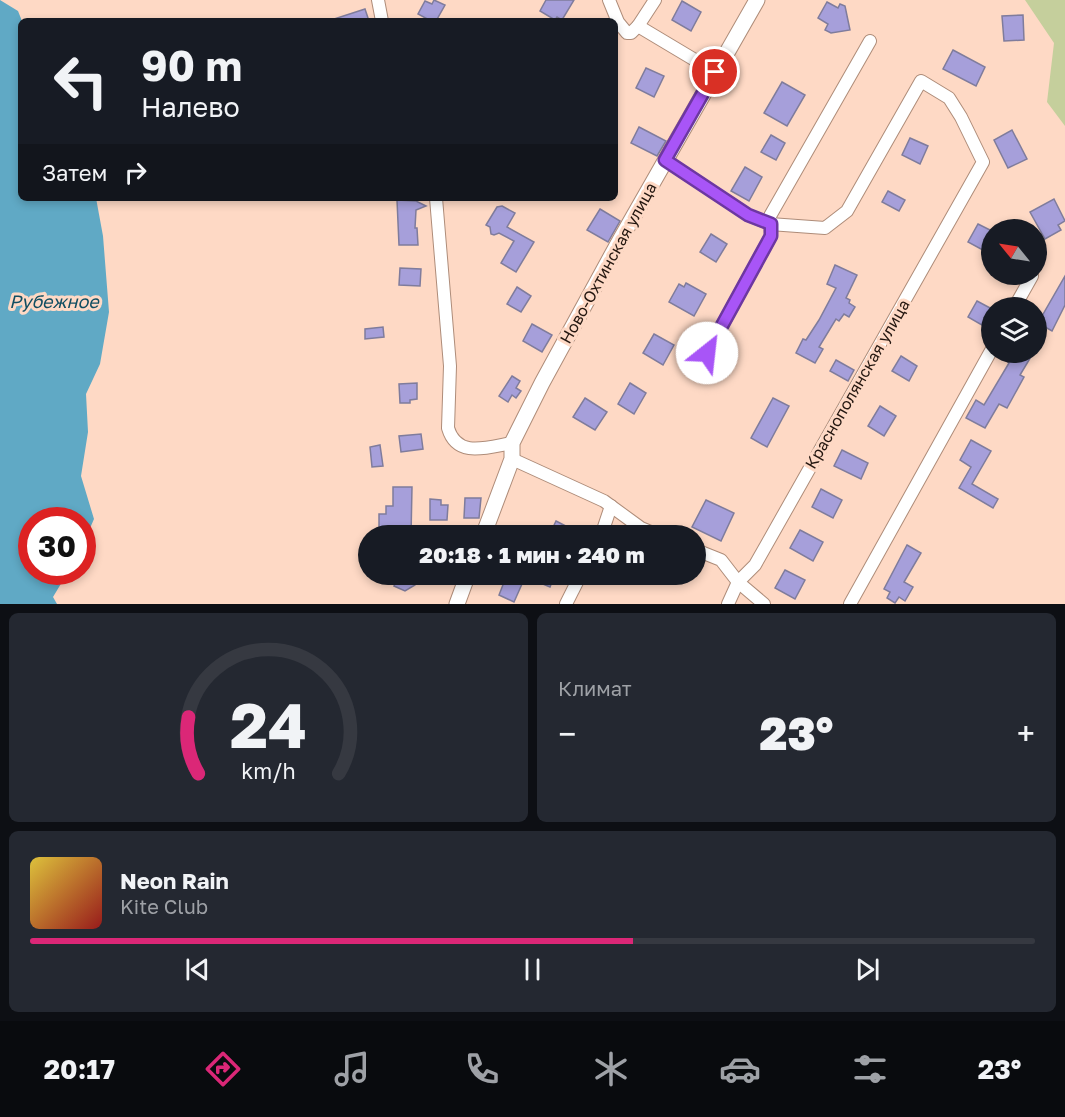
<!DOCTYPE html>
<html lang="ru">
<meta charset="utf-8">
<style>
body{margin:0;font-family:"Golos Text",sans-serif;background:#242831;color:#f1f3f6;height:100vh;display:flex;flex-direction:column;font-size:22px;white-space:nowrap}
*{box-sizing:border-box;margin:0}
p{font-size:20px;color:#9ea1a6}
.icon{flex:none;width:33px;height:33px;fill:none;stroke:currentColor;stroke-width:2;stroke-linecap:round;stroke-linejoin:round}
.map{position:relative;height:604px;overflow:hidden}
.side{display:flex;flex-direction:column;gap:9px;padding:9px;background:#0d0f14;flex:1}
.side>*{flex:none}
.hud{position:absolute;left:18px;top:18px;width:600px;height:183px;border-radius:9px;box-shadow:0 3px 9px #0003;background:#171b24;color:#f1f3f6;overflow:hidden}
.needle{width:39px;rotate:300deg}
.fabs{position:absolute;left:981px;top:219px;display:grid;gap:12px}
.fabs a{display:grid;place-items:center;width:66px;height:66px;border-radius:50%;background:#171b24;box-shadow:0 3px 9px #0003;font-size:30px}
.speed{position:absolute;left:18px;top:507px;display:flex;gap:12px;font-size:30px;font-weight:700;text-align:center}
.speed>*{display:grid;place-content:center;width:78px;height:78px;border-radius:50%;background:#171b24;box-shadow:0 3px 9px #0003;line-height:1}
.speed .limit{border:9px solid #d22;background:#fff;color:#111}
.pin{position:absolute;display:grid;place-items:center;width:51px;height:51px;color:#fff;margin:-26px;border:3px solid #fff;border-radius:50%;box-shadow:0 2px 6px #0007}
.me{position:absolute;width:66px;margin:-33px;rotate:29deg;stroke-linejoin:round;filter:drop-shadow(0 0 4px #0008)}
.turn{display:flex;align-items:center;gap:21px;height:126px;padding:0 24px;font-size:27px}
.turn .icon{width:78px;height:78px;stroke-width:2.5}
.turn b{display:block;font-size:42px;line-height:51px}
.then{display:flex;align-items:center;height:57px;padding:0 24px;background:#0003;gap:12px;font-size:22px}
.big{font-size:45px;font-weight:800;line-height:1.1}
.side .card{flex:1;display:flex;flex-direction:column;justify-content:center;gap:9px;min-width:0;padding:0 21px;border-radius:9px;background:#242831}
.side .dial{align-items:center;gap:0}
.dial svg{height:156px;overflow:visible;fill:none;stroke:#363941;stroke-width:7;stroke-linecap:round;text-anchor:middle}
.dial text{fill:#f1f3f6;stroke:none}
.song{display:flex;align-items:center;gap:18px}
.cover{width:72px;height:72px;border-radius:9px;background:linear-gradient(135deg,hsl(50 70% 55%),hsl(0 70% 35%))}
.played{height:6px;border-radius:3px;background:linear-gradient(90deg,#db2777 60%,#363941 60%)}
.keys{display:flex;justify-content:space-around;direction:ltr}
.heat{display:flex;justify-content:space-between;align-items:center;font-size:33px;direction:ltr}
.side .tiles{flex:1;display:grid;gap:9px;grid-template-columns:1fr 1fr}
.card:last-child{grid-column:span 2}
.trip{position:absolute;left:358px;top:525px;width:348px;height:60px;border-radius:30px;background:#171b24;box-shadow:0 3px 9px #0003;font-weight:800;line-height:60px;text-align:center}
.dock{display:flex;height:96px;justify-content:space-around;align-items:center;background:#090b0e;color:#9ea1a6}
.dock .icon{width:42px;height:42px}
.dock .selected{color:#db2777}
.dock b{font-size:27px;color:#f1f3f6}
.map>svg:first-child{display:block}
.green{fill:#c5cf9c}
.water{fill:#60a9c5}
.building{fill:#a69fda;stroke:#7f7c9c;stroke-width:1.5}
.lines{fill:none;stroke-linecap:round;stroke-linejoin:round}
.minor-casing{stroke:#ae8c79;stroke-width:14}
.tertiary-casing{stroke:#ae8c79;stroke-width:17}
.minor{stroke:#fff;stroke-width:12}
.tertiary{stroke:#fff;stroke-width:15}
.route-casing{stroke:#6d37a1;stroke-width:15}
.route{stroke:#a855f7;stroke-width:10}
.labels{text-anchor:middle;stroke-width:6;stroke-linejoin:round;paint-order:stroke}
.street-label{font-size:16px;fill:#241710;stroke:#fed9c5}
.water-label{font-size:18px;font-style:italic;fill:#104e62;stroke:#fed9c5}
</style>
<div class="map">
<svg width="1065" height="604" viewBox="0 0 1065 604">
<rect width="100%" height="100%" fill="#fed9c5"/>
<polygon class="green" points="1025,0 1065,0 1065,126 1047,102 1054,43"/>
<polygon class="water" points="0,0 18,11 22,21 21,198 96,198 103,236 109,312 100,364 86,394 88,432 81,476 94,519 83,544 82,520 32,520 32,572 68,572 53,597 57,604 0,604"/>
<g class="building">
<polygon points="434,0 445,5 436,21 431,21 418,14 425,1 432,4"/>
<polygon points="546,0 574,0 562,20 557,17 555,20 540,11"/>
<polygon points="682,1 701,12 691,31 672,20"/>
<polygon points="827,2 838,8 840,4 845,6 850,30 831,33 825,30 828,24 818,18"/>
<polygon points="365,9 369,21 334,21 334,19"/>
<polygon points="1023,15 1024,40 1004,41 1002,16"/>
<polygon points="953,50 985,67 976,86 943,69"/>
<polygon points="646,68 664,76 654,97 636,88"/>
<polygon points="782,82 805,95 787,126 764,113"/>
<polygon points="639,127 666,141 657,156 631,143"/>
<polygon points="1012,130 1027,159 1008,168 994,140"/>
<polygon points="771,135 785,143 776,160 761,152"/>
<polygon points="910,138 928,146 920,164 902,155"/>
<polygon points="745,167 762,177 749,201 731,191"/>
<polygon points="888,191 905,200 899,211 882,202"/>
<polygon points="1054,199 1065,221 1058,225 1061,230 1045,239 1030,212"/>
<polygon points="397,200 416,201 426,206 416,210 415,228 417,228 418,245 399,245"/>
<polygon points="502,206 515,213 507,227 534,242 516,272 501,263 514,241 499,233 494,235 491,234 490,227 486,225 497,207"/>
<polygon points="600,209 620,221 608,242 587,230"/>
<polygon points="978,224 992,231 992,255 968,242"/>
<polygon points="711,234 727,244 716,262 700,252"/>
<polygon points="835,265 857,275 846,298 850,300 849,303 855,307 849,317 844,314 839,321 836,319 819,347 823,349 815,363 796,353 803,339 806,340 819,320 836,288 827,284"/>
<polygon points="400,268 421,269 420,286 399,285"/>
<polygon points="1065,276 1065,305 1052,331 1038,323"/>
<polygon points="686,283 706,294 694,316 669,302 679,284 684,287"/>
<polygon points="517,287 531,296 521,312 507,304"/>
<polygon points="977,301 992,309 992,319 987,328 968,317"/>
<polygon points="532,324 552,335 542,352 523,341"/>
<polygon points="383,327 384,337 365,339 365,329"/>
<polygon points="654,334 674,345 663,365 643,353"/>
<polygon points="1013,352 1027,352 1032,355 1020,375 1024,377 1007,408 999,404 985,428 966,418 976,400 984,405 1009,363 1008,362"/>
<polygon points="901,356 917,366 909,381 892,371"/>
<polygon points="836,360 854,370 848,381 830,371"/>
<polygon points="512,376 520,381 516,388 521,391 516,398 512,395 508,402 499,396"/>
<polygon points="417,383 417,399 410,400 410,403 400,403 399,384"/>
<polygon points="630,383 646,393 634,414 618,404"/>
<polygon points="585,398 607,412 595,430 573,417"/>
<polygon points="773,398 789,406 767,447 751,438"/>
<polygon points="880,406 896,416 884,436 868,426"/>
<polygon points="421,434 423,449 401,452 399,436"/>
<polygon points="971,440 991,451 972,484 998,499 993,508 959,488 971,467 960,460"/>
<polygon points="380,445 383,466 372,467 370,447"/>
<polygon points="842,450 868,463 861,479 834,466"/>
<polygon points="393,487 412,487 411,536 402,536 402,531 379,531 379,514 386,514 386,506 393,506"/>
<polygon points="821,489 842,500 833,518 812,507"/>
<polygon points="465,498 481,498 479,518 464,518"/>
<polygon points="430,499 441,500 441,505 448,505 447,520 430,520"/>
<polygon points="706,500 734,513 721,541 692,527"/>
<polygon points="556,521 585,536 549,536"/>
<polygon points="800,530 823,542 813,561 790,548"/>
<polygon points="907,545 921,553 904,582 913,587 905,601 899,597 895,603 887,598 890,592 884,589"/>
<polygon points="785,570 805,580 795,599 775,588"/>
<polygon points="399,574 419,574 415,585 405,591 394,586"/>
<polygon points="519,574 555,574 550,587"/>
<polygon points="506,577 522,584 514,602 499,595"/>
</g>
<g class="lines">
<defs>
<g id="minor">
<polyline points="378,0 382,21"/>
<polyline points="609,0 618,22 627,33 631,33 638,26 715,72"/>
<polyline points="638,26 655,0"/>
<polyline points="665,160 748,215 770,224 825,228 847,211 921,81 949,98 961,117 983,162 755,565 738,582 728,604"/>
<path d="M 436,198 L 450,366 L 448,428 C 457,459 488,447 512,443"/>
<polyline points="1014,308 1032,276"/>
<polyline points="707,353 771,236 770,216 870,41"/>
<polyline points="512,459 604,501 641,528 660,536"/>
<polyline points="601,536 611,506"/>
<polyline points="696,550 721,560 738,582 764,604"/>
<polyline points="566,604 581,574"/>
<polyline points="850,604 992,349"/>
</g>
<g id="tertiary">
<polyline points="483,536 512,459 512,443 542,383 620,240 757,0"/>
<polyline points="457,604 468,574"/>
</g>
</defs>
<use href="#minor" class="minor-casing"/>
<use href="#tertiary" class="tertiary-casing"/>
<use href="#minor" class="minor"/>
<use href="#tertiary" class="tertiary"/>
</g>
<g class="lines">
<defs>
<polyline id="route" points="707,353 771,236 771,224 748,215 665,160 715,72"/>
</defs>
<use href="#route" class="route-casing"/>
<use href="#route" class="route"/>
</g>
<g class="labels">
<g class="street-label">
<text transform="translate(608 263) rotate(-61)" y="6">Ново-Охтинская улица</text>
<text transform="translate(857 384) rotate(-60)" y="6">Краснополянская улица</text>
</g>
<g class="water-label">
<text x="54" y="308">Рубежное</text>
</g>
</g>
</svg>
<div class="fabs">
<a><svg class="needle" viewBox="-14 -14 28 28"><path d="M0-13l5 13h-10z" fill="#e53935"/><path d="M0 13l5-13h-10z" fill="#9ea1a6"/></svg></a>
<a><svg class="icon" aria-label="layers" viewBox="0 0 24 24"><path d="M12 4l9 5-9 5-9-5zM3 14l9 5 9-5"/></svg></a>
</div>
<div class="speed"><div class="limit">30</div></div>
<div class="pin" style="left:715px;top:72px;background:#d93025"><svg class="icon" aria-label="arrive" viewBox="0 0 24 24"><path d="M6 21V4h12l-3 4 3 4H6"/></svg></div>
<svg class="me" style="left:707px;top:353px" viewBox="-20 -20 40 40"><circle r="19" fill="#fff"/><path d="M0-13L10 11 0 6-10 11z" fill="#a855f7"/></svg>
<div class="trip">20:18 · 1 мин · 240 m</div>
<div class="hud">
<div class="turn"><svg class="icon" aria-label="left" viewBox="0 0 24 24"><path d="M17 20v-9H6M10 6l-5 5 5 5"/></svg><div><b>90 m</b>Налево</div></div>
<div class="then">Затем<svg class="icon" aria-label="right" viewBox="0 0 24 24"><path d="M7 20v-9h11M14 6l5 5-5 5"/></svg></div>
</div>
</div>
<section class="side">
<div class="tiles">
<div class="card dial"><svg viewBox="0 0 100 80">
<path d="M14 69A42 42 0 1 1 86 69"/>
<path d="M14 69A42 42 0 0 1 9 40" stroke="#db2777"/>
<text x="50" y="56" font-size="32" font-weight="700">24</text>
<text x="50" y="72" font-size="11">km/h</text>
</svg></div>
<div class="card"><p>Климат</p>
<div class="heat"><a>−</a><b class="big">23°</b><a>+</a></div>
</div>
<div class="card">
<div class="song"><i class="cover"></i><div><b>Neon Rain</b><p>Kite Club</p></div></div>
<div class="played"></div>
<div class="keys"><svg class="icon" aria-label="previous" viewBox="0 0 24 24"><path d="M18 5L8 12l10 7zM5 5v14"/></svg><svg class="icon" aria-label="pause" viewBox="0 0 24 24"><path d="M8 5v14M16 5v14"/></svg><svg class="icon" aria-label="next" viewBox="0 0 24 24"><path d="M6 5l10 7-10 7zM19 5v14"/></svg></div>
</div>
</div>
</section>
<nav class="dock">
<b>20:17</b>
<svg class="icon selected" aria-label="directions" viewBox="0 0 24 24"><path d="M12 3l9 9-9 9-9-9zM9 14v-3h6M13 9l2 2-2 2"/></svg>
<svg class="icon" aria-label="music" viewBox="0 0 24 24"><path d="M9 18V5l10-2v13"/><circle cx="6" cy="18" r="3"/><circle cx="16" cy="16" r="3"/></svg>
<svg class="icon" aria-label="phone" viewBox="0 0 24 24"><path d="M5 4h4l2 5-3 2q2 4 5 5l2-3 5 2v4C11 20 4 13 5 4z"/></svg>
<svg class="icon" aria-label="climate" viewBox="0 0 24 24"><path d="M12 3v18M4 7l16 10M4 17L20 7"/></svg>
<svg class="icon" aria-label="car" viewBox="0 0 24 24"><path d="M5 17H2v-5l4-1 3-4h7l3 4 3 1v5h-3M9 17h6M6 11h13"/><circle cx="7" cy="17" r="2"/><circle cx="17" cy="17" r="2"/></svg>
<svg class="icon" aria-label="filters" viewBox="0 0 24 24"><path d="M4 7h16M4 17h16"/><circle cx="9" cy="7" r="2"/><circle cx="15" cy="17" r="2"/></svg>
<b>23°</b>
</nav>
